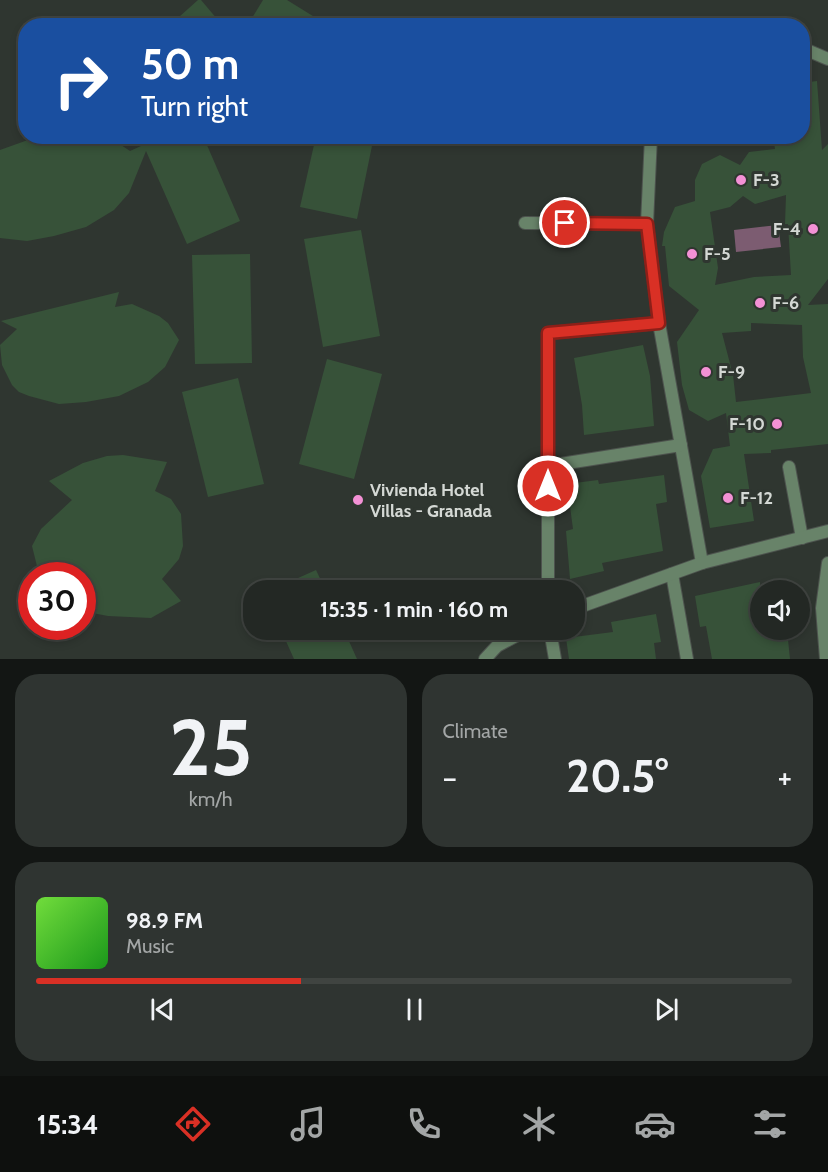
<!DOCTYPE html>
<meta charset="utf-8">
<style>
body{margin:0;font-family:Cabin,sans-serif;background:#2f3431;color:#f1f3f6;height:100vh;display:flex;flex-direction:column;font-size:22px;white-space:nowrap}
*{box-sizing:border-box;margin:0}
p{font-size:20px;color:#a3a6a6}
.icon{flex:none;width:33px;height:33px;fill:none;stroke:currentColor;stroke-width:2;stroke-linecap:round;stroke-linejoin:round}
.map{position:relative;height:659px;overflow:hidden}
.side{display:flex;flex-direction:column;gap:15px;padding:15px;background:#131614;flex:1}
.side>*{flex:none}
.top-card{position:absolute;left:18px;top:18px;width:792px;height:126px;border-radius:24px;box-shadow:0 3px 9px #0003,0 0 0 2px #404441;background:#1a4fa0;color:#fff;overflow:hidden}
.buttons{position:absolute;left:750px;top:580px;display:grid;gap:12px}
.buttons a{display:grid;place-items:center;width:60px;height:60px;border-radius:50%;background:#232824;box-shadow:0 3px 9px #0003,0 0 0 2px #404441;font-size:30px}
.speed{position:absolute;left:18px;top:562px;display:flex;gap:12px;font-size:30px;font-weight:700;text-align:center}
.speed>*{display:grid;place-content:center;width:78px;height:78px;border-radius:50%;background:#232824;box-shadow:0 3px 9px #0003,0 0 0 2px #404441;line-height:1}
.speed .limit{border:9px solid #d22;background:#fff;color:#111}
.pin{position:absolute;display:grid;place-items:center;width:51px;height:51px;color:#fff;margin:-26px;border:3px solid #fff;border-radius:50%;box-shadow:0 2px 6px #0007}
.me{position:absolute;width:66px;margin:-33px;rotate:0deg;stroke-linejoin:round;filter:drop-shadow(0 0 4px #0008)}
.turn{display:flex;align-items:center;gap:21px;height:126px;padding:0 24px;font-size:27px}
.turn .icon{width:78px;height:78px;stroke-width:2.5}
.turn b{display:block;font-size:42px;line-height:51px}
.big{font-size:45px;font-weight:700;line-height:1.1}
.side .card{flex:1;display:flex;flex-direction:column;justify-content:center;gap:9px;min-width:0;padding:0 21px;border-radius:24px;background:#2f3431}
.side .dial{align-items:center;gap:0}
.dial b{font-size:78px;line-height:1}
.song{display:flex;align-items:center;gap:18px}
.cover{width:72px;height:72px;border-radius:9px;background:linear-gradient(135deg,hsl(100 70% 55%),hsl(120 70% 35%))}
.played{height:6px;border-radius:3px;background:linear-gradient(90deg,#d93025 35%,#404441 35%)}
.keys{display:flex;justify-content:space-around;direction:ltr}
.heat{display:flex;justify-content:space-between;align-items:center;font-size:33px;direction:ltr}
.side .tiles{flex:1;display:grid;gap:15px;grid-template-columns:1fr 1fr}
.card:last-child{grid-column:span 2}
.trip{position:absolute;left:243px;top:580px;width:342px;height:60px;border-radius:24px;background:#232824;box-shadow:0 3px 9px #0003,0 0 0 2px #404441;font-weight:700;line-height:60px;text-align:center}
.tab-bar{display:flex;height:96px;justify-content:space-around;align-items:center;background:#0e100e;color:#a3a6a6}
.tab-bar .icon{width:42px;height:42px}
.tab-bar .selected{color:#d93025}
.tab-bar b{font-size:27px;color:#f1f3f6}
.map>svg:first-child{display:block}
.water{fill:#7c5c71}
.building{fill:#375239;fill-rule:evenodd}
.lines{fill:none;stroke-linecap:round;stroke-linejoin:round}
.street-casing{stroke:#4d534e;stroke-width:14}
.street{stroke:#688369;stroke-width:12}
.route-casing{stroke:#8d1f18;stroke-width:15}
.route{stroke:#d93025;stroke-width:10}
.poi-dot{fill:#f391d5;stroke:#2f3630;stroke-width:2}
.labels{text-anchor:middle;stroke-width:6;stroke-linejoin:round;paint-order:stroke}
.poi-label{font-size:18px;font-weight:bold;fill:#d4d8d4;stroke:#2f3630;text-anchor:start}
</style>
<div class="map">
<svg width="828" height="659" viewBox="0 0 828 659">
<rect width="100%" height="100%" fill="#2f3630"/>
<polygon class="water" points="778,225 781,247 736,252 734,230"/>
<g class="building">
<polygon points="198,0 201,0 223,26 169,26"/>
<polygon points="263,0 287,0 329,26 247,26"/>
<path d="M 817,81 L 822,150 L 828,144 L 828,279 L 808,305 L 828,304 L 828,444 L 771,450 L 771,453 L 744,454 L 754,521 L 710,528 L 701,476 L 713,449 L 730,446 L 726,413 L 708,421 L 689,410 L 682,385 L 677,342 L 699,310 L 669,286 L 665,246 L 662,246 L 664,232 L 675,207 L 695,201 L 695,180 L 702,164 L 720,155 L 740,165 L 749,152 L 775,149 L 773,136 L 802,136 L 802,83 ZM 786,195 L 785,224 L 788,224 L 791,275 L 754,277 L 715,285 L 718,268 L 710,212 L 730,207 L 743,196 L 755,204 ZM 751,323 L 802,325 L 803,357 L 811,393 L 736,402 L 733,375 L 722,333 L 751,331 Z"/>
<polygon points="39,136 96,136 118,143 130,151 163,136 203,136 240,221 187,244 146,151 129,193 114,210 86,227 54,236 27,241 0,238 0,150"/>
<polygon points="316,136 374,136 357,219 300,207"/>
<polygon points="361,230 380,336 323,347 304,239"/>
<polygon points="250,254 252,363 195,364 192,255"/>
<polygon points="119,292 115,307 132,304 159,316 168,323 179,340 165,367 148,382 119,396 86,402 59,404 29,396 19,392 12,385 2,365 0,345 17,329 1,321"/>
<polygon points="643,345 650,376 654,426 584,435 582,405 574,358"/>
<polygon points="327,359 382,374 354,479 299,464"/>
<polygon points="238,378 264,484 208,497 182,392"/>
<polygon points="123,455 167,462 155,491 171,499 181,514 183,546 179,559 162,579 181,601 151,618 108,616 82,611 82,576 51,576 47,574 37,566 32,546 41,529 72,500 49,481 83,463 107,456"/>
<polygon points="664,475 667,502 656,504 663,551 602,563 604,571 570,579 566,531 573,529 567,484 598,480 599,484"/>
<polygon points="316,570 326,591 269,591"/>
<polygon points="760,582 760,630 787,630 790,659 712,659 706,626 700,627 695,596"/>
<polygon points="656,614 661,642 654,643 656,659 569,659 566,638 613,632 611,622"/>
<polygon points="281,630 344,630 357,659 294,659"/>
</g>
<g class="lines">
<defs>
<g id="street">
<polyline points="802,48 828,59"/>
<polyline points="651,136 647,224 659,323 702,563"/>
<polyline points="525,223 647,224"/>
<polyline points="548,466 681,445"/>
<polyline points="789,467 802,538"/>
<polyline points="672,574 687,659"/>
<polyline points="548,591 548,333 659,323"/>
<polyline points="574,609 702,563 828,531"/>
<polyline points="550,630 555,659"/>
<polyline points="485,659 497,646 527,630"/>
<polyline points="826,659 822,608 828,563"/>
</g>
</defs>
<use href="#street" class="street-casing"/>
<use href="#street" class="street"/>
</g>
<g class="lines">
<defs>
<polyline id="route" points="548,486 548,333 659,323 647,224 565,223"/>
</defs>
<use href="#route" class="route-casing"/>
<use href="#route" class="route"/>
</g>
<g class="poi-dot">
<circle cx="741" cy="180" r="6"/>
<circle cx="813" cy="229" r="6"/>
<circle cx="692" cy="254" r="6"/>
<circle cx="760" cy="303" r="6"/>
<circle cx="706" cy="372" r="6"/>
<circle cx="777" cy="424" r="6"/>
<circle cx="728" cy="498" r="6"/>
<circle cx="358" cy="500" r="6"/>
</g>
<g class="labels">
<g class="poi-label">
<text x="753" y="186">F-3</text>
<text x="801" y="235" text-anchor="end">F-4</text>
<text x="704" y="260">F-5</text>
<text x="772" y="309">F-6</text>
<text x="718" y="378">F-9</text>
<text x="765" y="430" text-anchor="end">F-10</text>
<text x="370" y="496">Vivienda Hotel<tspan x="370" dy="21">Villas - Granada</tspan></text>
<text x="740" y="504">F-12</text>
</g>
</g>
</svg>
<div class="buttons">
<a><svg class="icon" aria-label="sound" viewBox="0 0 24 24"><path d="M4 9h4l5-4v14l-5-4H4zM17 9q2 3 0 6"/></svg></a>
</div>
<div class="speed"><div class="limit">30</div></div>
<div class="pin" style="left:565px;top:223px;background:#d93025"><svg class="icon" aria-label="arrive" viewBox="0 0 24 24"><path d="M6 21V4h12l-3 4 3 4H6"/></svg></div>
<svg class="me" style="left:548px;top:486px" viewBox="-20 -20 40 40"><circle r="17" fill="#d93025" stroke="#fff" stroke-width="3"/><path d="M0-11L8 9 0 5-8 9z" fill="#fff"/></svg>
<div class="trip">15:35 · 1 min · 160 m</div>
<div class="top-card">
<div class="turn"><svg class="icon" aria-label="right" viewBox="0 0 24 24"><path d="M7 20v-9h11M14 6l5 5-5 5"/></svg><div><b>50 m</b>Turn right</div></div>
</div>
</div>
<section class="side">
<div class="tiles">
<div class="card dial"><b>25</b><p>km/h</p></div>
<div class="card"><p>Climate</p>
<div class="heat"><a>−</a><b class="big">20.5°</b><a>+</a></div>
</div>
<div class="card">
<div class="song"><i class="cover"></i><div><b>98.9 FM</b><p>Music</p></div></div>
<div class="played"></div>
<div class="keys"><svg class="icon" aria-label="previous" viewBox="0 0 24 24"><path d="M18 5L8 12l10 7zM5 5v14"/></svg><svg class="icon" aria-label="pause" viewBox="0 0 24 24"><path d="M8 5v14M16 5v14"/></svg><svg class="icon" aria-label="next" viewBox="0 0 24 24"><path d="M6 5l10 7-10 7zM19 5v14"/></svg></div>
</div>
</div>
</section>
<nav class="tab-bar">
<b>15:34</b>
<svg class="icon selected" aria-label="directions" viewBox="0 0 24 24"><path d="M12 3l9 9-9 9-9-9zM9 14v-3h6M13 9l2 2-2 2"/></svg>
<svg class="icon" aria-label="music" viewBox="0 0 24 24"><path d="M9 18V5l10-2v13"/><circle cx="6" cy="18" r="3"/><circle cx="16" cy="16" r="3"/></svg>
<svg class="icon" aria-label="phone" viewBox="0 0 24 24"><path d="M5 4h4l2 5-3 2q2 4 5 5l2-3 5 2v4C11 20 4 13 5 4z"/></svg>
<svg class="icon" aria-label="climate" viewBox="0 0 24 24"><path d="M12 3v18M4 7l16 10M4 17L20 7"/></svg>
<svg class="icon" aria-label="car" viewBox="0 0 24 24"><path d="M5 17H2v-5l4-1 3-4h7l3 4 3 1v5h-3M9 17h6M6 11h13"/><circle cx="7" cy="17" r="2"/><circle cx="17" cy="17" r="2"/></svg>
<svg class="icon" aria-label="filters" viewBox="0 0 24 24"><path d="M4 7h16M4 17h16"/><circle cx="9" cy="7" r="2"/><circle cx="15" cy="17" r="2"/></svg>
</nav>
